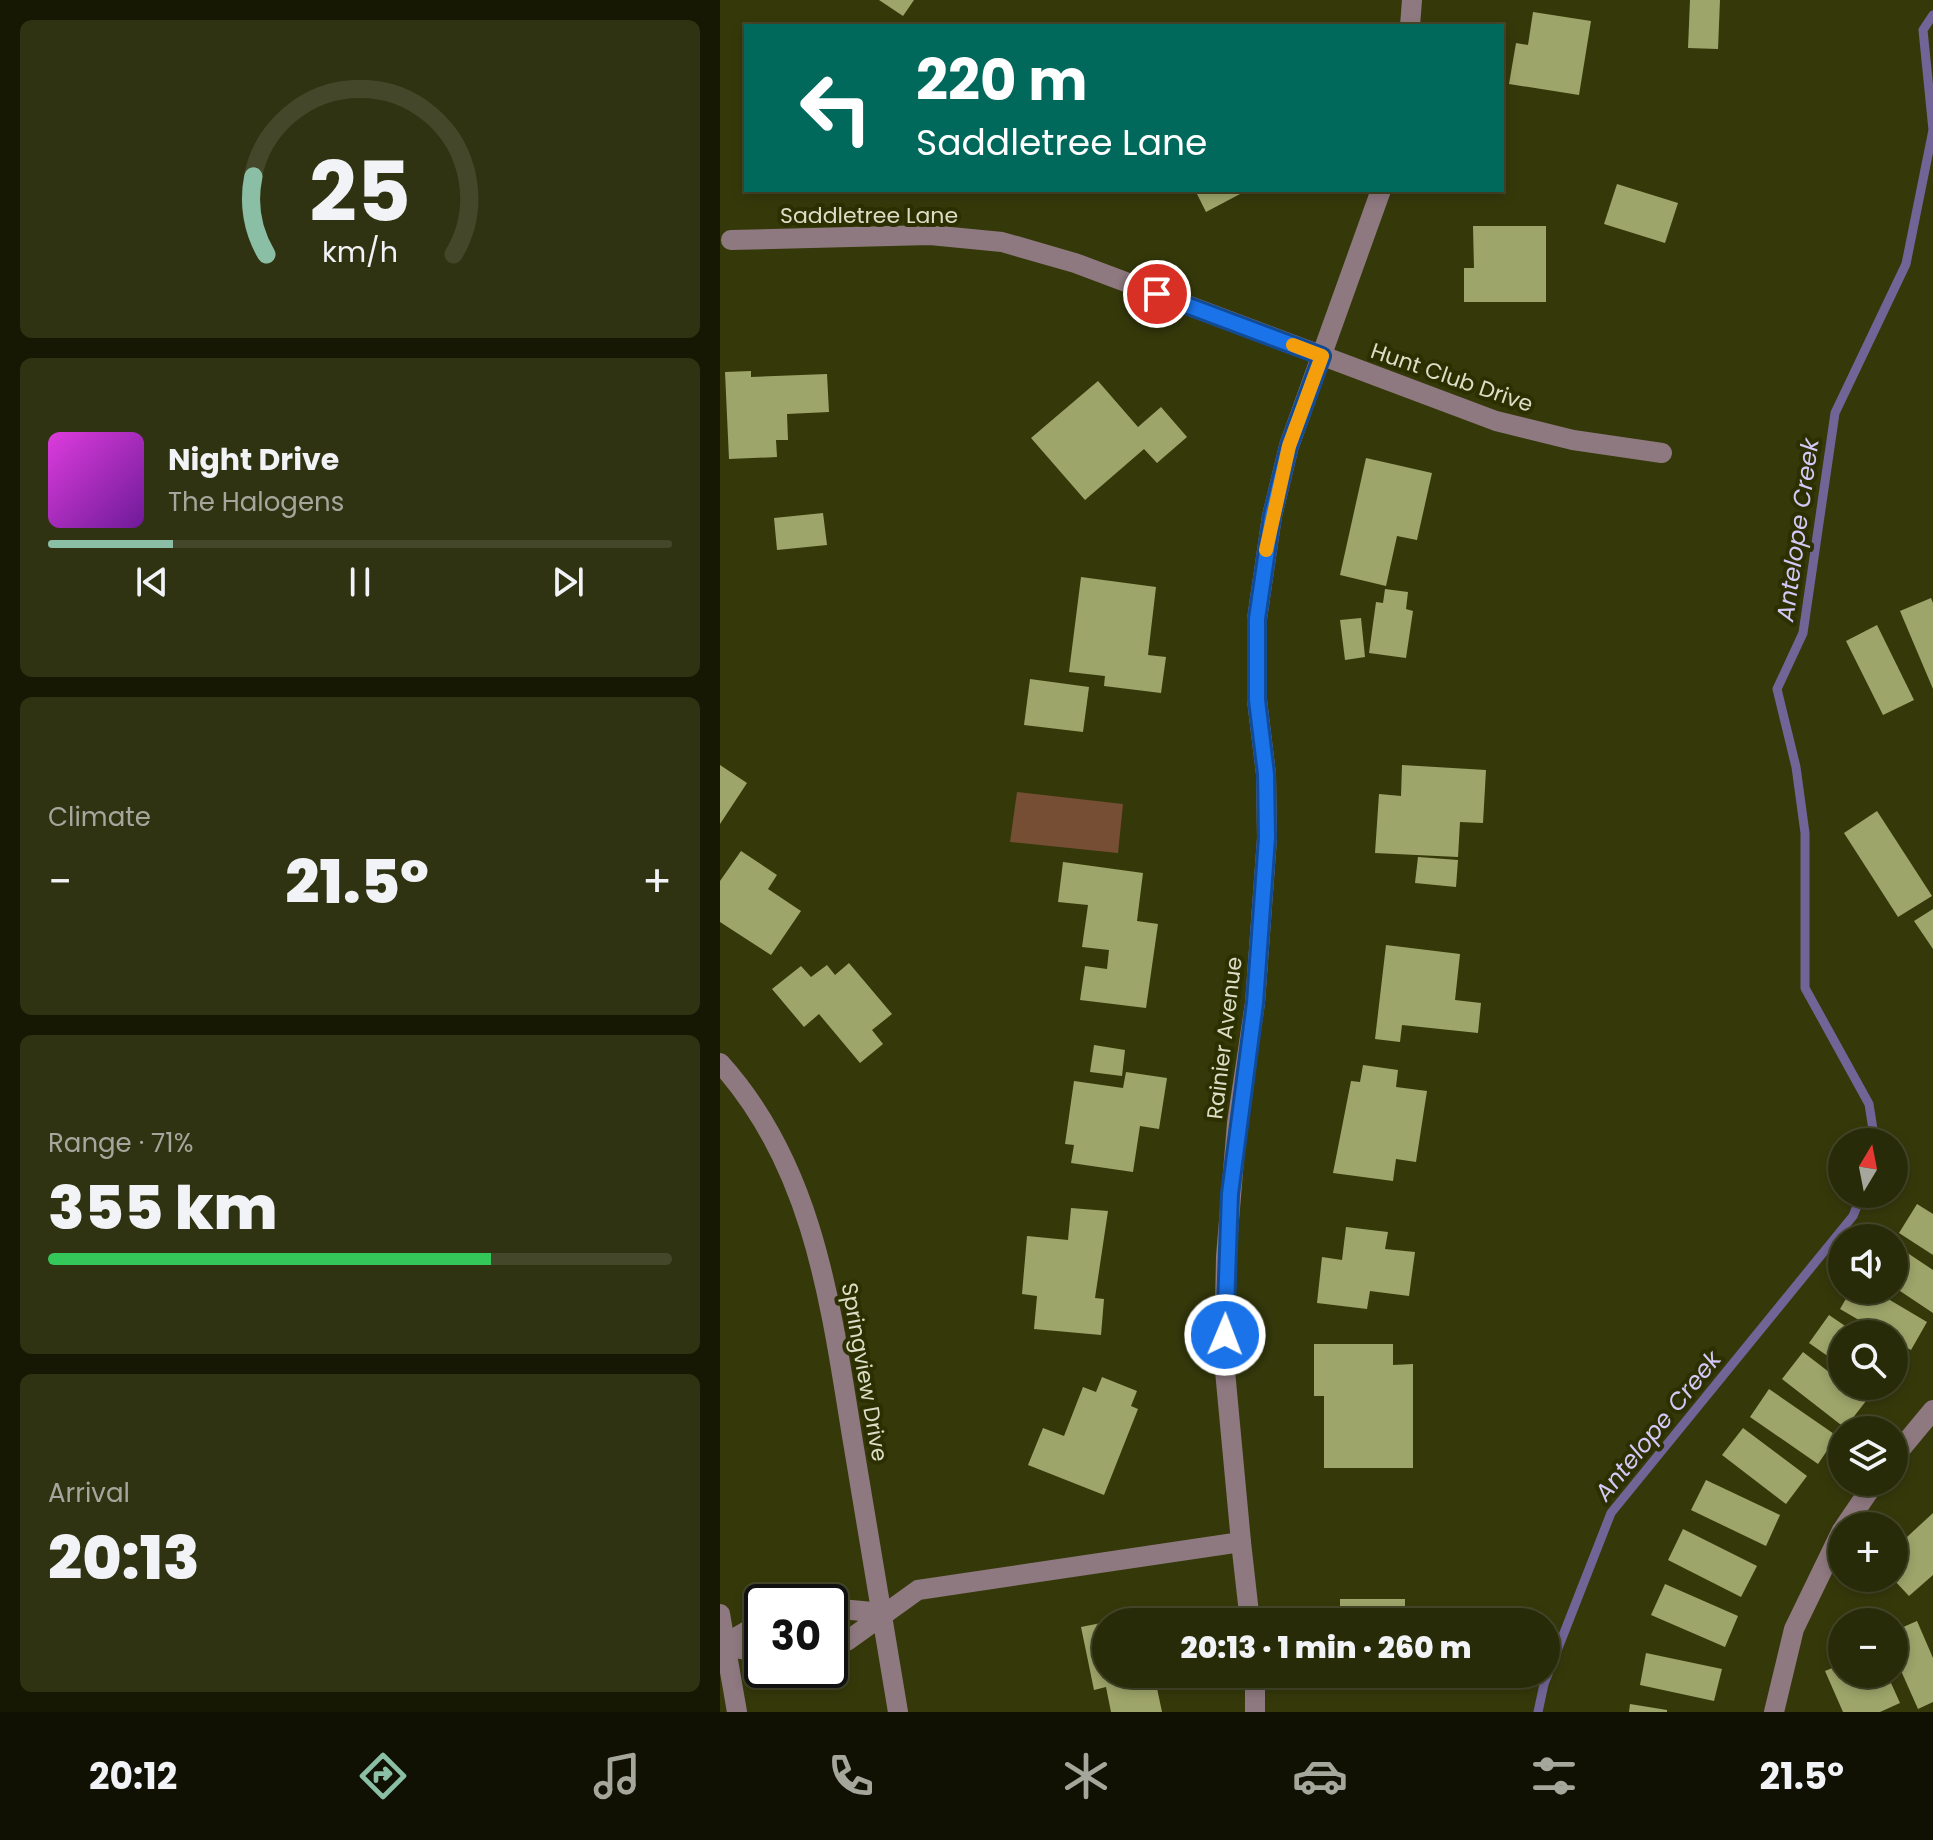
<!DOCTYPE html>
<meta charset="utf-8">
<style>
body{margin:0;font-family:Poppins,sans-serif;background:#303312;color:#f1f3f6;height:100vh;display:flex;flex-direction:column;font-size:30px;white-space:nowrap}
*{box-sizing:border-box;margin:0}
p{font-size:26px;color:#a5a79c}
.icon{flex:none;width:44px;height:44px;fill:none;stroke:currentColor;stroke-width:2;stroke-linecap:round;stroke-linejoin:round}
.map{position:relative;flex:1;overflow:hidden}
.panel{display:flex;flex-direction:column;gap:20px;padding:20px;background:#161804;width:720px}
.panel>*{flex:none}
.guide{position:absolute;left:24px;top:24px;width:760px;height:168px;border-radius:0px;box-shadow:0 4px 12px #0003,0 0 0 2px #444729;background:#00695c;color:#fff;overflow:hidden}
.needle{width:52px;rotate:10deg}
.tools{position:absolute;left:1108px;top:1128px;display:grid;gap:16px}
.tools a{display:grid;place-items:center;width:80px;height:80px;border-radius:50%;background:#282b08;box-shadow:0 4px 12px #0003,0 0 0 2px #444729;font-size:40px}
.speed{position:absolute;left:24px;top:1584px;display:flex;gap:16px;font-size:40px;font-weight:700;text-align:center}
.speed>*{display:grid;place-content:center;width:104px;height:104px;border-radius:50%;background:#282b08;box-shadow:0 4px 12px #0003,0 0 0 2px #444729;line-height:1}
.speed .limit{border:4px solid #111;border-radius:12px;background:#fff;color:#111}
.pin{position:absolute;display:grid;place-items:center;width:68px;height:68px;color:#fff;margin:-34px;border:4px solid #fff;border-radius:50%;box-shadow:0 2px 8px #0007}
.me{position:absolute;width:88px;margin:-44px;rotate:1deg;stroke-linejoin:round;filter:drop-shadow(0 0 6px #0008)}
.turn{display:flex;align-items:center;gap:28px;height:168px;padding:0 40px;font-size:36px}
.turn .icon{width:104px;height:104px;stroke-width:2.5}
.turn b{display:block;font-size:56px;line-height:68px}
.big{font-size:60px;font-weight:800;line-height:1.1}
.panel .widget{flex:1;display:flex;flex-direction:column;justify-content:center;gap:12px;min-width:0;padding:0 28px;border-radius:12px;background:#303312}
.panel .dial{align-items:center;gap:0}
.dial svg{height:208px;overflow:visible;fill:none;stroke:#444729;stroke-width:7;stroke-linecap:round;text-anchor:middle}
.dial text{fill:#f1f3f6;stroke:none}
.song{display:flex;align-items:center;gap:24px}
.cover{width:96px;height:96px;border-radius:12px;background:linear-gradient(135deg,hsl(300 70% 55%),hsl(280 70% 35%))}
.played{height:8px;border-radius:4px;background:linear-gradient(90deg,#8abfa5 20%,#444729 20%)}
.keys{display:flex;justify-content:space-around;direction:ltr}
.heat{display:flex;justify-content:space-between;align-items:center;font-size:44px;direction:ltr}
.charge{height:12px;border-radius:6px;background:linear-gradient(90deg,#34c759 71%,#444729 0)}
.trip{position:absolute;left:372px;top:1608px;width:468px;height:80px;border-radius:40px;background:#282b08;box-shadow:0 4px 12px #0003,0 0 0 2px #444729;font-weight:800;line-height:80px;text-align:center}
.dock{display:flex;height:128px;justify-content:space-around;align-items:center;background:#101103;color:#a5a79c}
.dock .icon{width:56px;height:56px}
.dock .on{color:#8abfa5}
.dock b{font-size:36px;color:#f1f3f6}
main{display:flex;flex:1;min-height:0}
.map>svg:first-child{display:block}
.green{fill:#764e33}
.lines{fill:none;stroke-linecap:round;stroke-linejoin:round}
.stream{stroke:#716598;stroke-width:9}
.building{fill:#9ea56a}
.minor{stroke:#8f7981;stroke-width:20}
.route-casing{stroke:#114b97;stroke-width:20}
.route{stroke:#1a73e8;stroke-width:14}
.slow{stroke:#f59e0b;stroke-width:14}
.labels{text-anchor:middle;stroke-width:8;stroke-linejoin:round;paint-order:stroke}
.street-label{font-size:22px;fill:#dbdec6;stroke:#2c2f00}
.water-label{font-size:24px;font-style:italic;fill:#d2c9f8;stroke:#2c2f00}
</style>
<main>
<section class="panel">
<div class="widget dial"><svg viewBox="0 0 100 80">
<path d="M14 69A42 42 0 1 1 86 69"/>
<path d="M14 69A42 42 0 0 1 9 39" stroke="#8abfa5"/>
<text x="50" y="56" font-size="32" font-weight="700">25</text>
<text x="50" y="72" font-size="11">km/h</text>
</svg></div>
<div class="widget">
<div class="song"><i class="cover"></i><div><b>Night Drive</b><p>The Halogens</p></div></div>
<div class="played"></div>
<div class="keys"><svg class="icon" aria-label="previous" viewBox="0 0 24 24"><path d="M18 5L8 12l10 7zM5 5v14"/></svg><svg class="icon" aria-label="pause" viewBox="0 0 24 24"><path d="M8 5v14M16 5v14"/></svg><svg class="icon" aria-label="next" viewBox="0 0 24 24"><path d="M6 5l10 7-10 7zM19 5v14"/></svg></div>
</div>
<div class="widget"><p>Climate</p>
<div class="heat"><a>−</a><b class="big">21.5°</b><a>+</a></div>
</div>
<div class="widget"><p>Range · 71%</p><b class="big">355 km</b><div class="charge"></div></div>
<div class="widget"><p>Arrival</p><b class="big">20:13</b></div>
</section>
<div class="map">
<svg width="1213" height="1712" viewBox="0 0 1213 1712">
<rect width="100%" height="100%" fill="#35390a"/>
<polygon class="green" points="297,792 403,804 398,853 290,842"/>
<g class="lines">
<g class="stream">
<polyline points="1155,1142 1149,1104 1085,988 1085,833 1076,767 1057,689 1083,633 1115,413 1186,264 1213,130 1203,30 1213,15"/>
<polyline points="818,1712 824,1684 891,1513 1133,1216 1142,1194"/>
</g>
</g>
<g class="building">
<polygon points="159,0 194,0 183,16"/>
<polygon points="970,0 1000,0 998,49 968,48"/>
<polygon points="813,12 871,21 859,95 789,84 796,43 808,45"/>
<polygon points="897,184 958,203 945,243 884,224"/>
<polygon points="475,190 521,190 522,193 486,212"/>
<polygon points="753,226 826,226 826,302 744,302 744,268 754,268"/>
<polygon points="31,371 31,377 107,374 109,412 67,414 68,440 56,440 57,457 9,459 5,372"/>
<polygon points="378,381 418,427 441,407 467,437 437,463 424,449 365,500 311,438"/>
<polygon points="646,458 712,473 697,540 677,536 666,586 620,575"/>
<polygon points="103,513 107,545 57,550 54,518"/>
<polygon points="361,577 436,587 428,655 446,657 441,693 384,686 385,676 349,672"/>
<polygon points="665,589 688,592 686,609 693,611 686,658 649,653 656,602 663,603"/>
<polygon points="1211,598 1213,603 1213,689 1180,611"/>
<polygon points="641,618 645,657 625,660 620,620"/>
<polygon points="1157,625 1194,700 1163,715 1126,641"/>
<polygon points="310,679 369,687 363,732 304,725"/>
<polygon points="0,765 27,783 0,824"/>
<polygon points="682,765 766,770 763,823 740,822 738,857 655,853 659,794 681,796"/>
<polygon points="1157,811 1212,896 1178,917 1124,833"/>
<polygon points="21,851 57,875 48,889 81,911 51,955 0,922 0,881"/>
<polygon points="698,857 738,860 736,887 695,883"/>
<polygon points="343,862 423,873 417,921 438,924 426,1008 360,1000 365,966 387,969 389,950 362,947 368,905 338,902"/>
<polygon points="1213,909 1213,949 1194,921"/>
<polygon points="666,945 740,954 735,1000 761,1003 758,1033 682,1025 680,1042 655,1039"/>
<polygon points="129,963 172,1014 152,1030 163,1044 140,1063 99,1014 84,1027 52,989 81,966 91,977 107,965 115,975"/>
<polygon points="374,1045 405,1050 402,1076 370,1072"/>
<polygon points="643,1065 678,1070 676,1087 707,1091 696,1162 676,1159 673,1181 613,1173 631,1081 640,1082"/>
<polygon points="406,1072 447,1078 439,1129 420,1126 413,1172 351,1163 354,1145 345,1144 354,1081 403,1088"/>
<polygon points="1197,1204 1213,1214 1213,1255 1179,1233"/>
<polygon points="351,1208 388,1211 375,1298 384,1299 381,1335 314,1329 317,1296 302,1294 307,1236 348,1240"/>
<polygon points="626,1227 668,1232 665,1249 695,1252 689,1296 650,1291 647,1309 597,1303 602,1257 622,1260"/>
<polygon points="1174,1244 1213,1270 1213,1313 1174,1287"/>
<polygon points="1131,1290 1153,1290 1207,1322 1191,1350 1174,1341 1174,1334 1163,1334 1120,1309"/>
<polygon points="1109,1315 1137,1334 1122,1334 1122,1366 1089,1343"/>
<polygon points="594,1344 673,1344 673,1365 693,1364 693,1468 604,1468 604,1396 594,1396"/>
<polygon points="1083,1352 1122,1382 1122,1386 1146,1401 1125,1428 1062,1379"/>
<polygon points="382,1377 417,1391 411,1406 418,1409 384,1495 308,1465 323,1428 344,1436 363,1387 376,1392"/>
<polygon points="1049,1389 1117,1436 1098,1464 1030,1417"/>
<polygon points="1023,1428 1087,1476 1066,1504 1002,1455"/>
<polygon points="986,1480 1060,1515 1046,1546 971,1510"/>
<polygon points="1213,1513 1213,1575 1189,1596 1174,1580 1174,1549"/>
<polygon points="963,1529 1037,1566 1021,1597 948,1560"/>
<polygon points="945,1584 1018,1616 1005,1647 931,1615"/>
<rect x="620" y="1599" width="65" height="23"/>
<polygon points="1197,1621 1213,1658 1213,1702 1198,1709 1174,1655 1174,1631"/>
<polygon points="386,1622 386,1674 434,1674 442,1712 391,1712 386,1687 374,1690 361,1627"/>
<polygon points="926,1653 1002,1669 994,1701 920,1685"/>
<polygon points="1122,1664 1122,1674 1167,1674 1180,1703 1160,1712 1123,1712 1105,1671"/>
<polygon points="910,1704 947,1710 947,1712 909,1712"/>
</g>
<g class="lines">
<g class="minor">
<polyline points="690,26 692,0"/>
<polyline points="11,240 210,235 282,242 355,263 776,421 853,440 942,453"/>
<path d="M 0,1063 C 95,1168 111,1308 133,1442 C 148,1532 163,1622 178,1712"/>
<polyline points="1174,1457 1213,1410"/>
<polyline points="1125,1526 1155,1482"/>
<polyline points="521,1542 530,1622"/>
<polyline points="110,1608 163,1613"/>
<polyline points="0,1614 17,1712"/>
<polyline points="5,1644 42,1622"/>
<polyline points="110,1644 127,1641 198,1590 521,1542 504,1360 506,1257 517,1123 535,1003 547,838 546,774 537,700 537,619 552,516 569,446 661,190"/>
<polyline points="0,1645 42,1653"/>
<polyline points="535,1712 535,1674"/>
<polyline points="1054,1712 1074,1629 1122,1530"/>
</g>
</g>
<g class="lines">
<defs>
<polyline id="route" points="437,294 602,356 569,446 552,516 537,619 537,700 546,774 547,838 535,1003 510,1194 505,1335"/>
</defs>
<use href="#route" class="route-casing"/>
<use href="#route" class="route"/>
<polyline class="slow" points="546,550 569,446 602,356 573,345"/>
</g>
<g class="labels">
<g class="street-label">
<text x="149" y="223">Saddletree Lane</text>
<text transform="translate(732 377) rotate(19)" y="8">Hunt Club Drive</text>
<text transform="translate(504 1038) rotate(-83)" y="8">Rainier Avenue</text>
<text transform="translate(145 1372) rotate(80)" y="8">Springview Drive</text>
</g>
<g class="water-label">
<text transform="translate(1078 530) rotate(-82)" y="8">Antelope Creek</text>
<text transform="translate(938 1426) rotate(-51)" y="8">Antelope Creek</text>
</g>
</g>
</svg>
<div class="tools">
<a><svg class="needle" viewBox="-14 -14 28 28"><path d="M0-13l5 13h-10z" fill="#e53935"/><path d="M0 13l5-13h-10z" fill="#a5a79c"/></svg></a>
<a><svg class="icon" aria-label="sound" viewBox="0 0 24 24"><path d="M4 9h4l5-4v14l-5-4H4zM17 9q2 3 0 6"/></svg></a>
<a><svg class="icon" aria-label="search" viewBox="0 0 24 24"><circle cx="10" cy="10" r="6"/><path d="M15 15l6 6"/></svg></a>
<a><svg class="icon" aria-label="layers" viewBox="0 0 24 24"><path d="M12 4l9 5-9 5-9-5zM3 14l9 5 9-5"/></svg></a>
<a>+</a>
<a>−</a>
</div>
<div class="speed"><div class="limit">30</div></div>
<div class="pin" style="left:437px;top:294px;background:#d93025"><svg class="icon" aria-label="arrive" viewBox="0 0 24 24"><path d="M6 21V4h12l-3 4 3 4H6"/></svg></div>
<svg class="me" style="left:505px;top:1335px" viewBox="-20 -20 40 40"><circle r="17" fill="#1a73e8" stroke="#fff" stroke-width="3"/><path d="M0-11L8 9 0 5-8 9z" fill="#fff"/></svg>
<div class="trip">20:13 · 1 min · 260 m</div>
<div class="guide">
<div class="turn"><svg class="icon" aria-label="left" viewBox="0 0 24 24"><path d="M17 20v-9H6M10 6l-5 5 5 5"/></svg><div><b>220 m</b>Saddletree Lane</div></div>
</div>
</div>
</main>
<nav class="dock">
<b>20:12</b>
<svg class="icon on" aria-label="directions" viewBox="0 0 24 24"><path d="M12 3l9 9-9 9-9-9zM9 14v-3h6M13 9l2 2-2 2"/></svg>
<svg class="icon" aria-label="music" viewBox="0 0 24 24"><path d="M9 18V5l10-2v13"/><circle cx="6" cy="18" r="3"/><circle cx="16" cy="16" r="3"/></svg>
<svg class="icon" aria-label="phone" viewBox="0 0 24 24"><path d="M5 4h4l2 5-3 2q2 4 5 5l2-3 5 2v4C11 20 4 13 5 4z"/></svg>
<svg class="icon" aria-label="climate" viewBox="0 0 24 24"><path d="M12 3v18M4 7l16 10M4 17L20 7"/></svg>
<svg class="icon" aria-label="car" viewBox="0 0 24 24"><path d="M5 17H2v-5l4-1 3-4h7l3 4 3 1v5h-3M9 17h6M6 11h13"/><circle cx="7" cy="17" r="2"/><circle cx="17" cy="17" r="2"/></svg>
<svg class="icon" aria-label="filters" viewBox="0 0 24 24"><path d="M4 7h16M4 17h16"/><circle cx="9" cy="7" r="2"/><circle cx="15" cy="17" r="2"/></svg>
<b>21.5°</b>
</nav>
